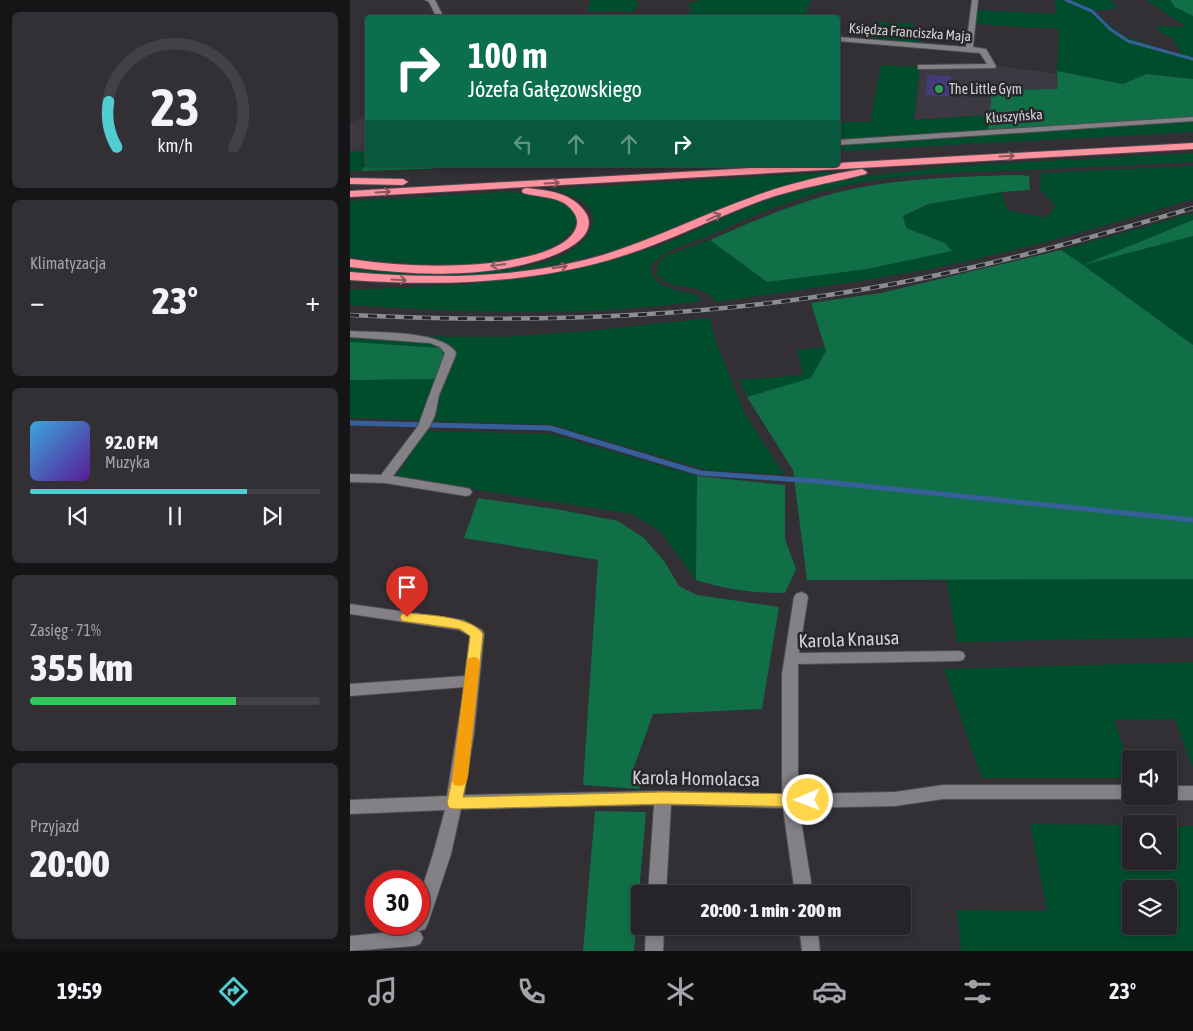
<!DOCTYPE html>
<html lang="pl">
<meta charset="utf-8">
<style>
body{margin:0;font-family:"Asap Condensed",sans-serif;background:#323034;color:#f1f3f6;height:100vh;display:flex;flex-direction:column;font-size:19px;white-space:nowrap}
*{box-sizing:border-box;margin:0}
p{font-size:16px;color:#a4a4a8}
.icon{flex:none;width:28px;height:28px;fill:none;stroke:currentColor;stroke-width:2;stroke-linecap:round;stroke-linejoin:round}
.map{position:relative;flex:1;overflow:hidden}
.side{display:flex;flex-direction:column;gap:12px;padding:12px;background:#151416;width:350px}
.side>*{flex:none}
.hud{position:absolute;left:15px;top:15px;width:475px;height:152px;border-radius:5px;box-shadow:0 2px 8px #0003,0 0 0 1px #424145;background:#0b6e4f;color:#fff;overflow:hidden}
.buttons{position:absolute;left:772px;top:750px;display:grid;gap:10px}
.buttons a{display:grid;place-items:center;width:55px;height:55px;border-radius:5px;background:#262428;box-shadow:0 2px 8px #0003,0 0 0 1px #424145;font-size:25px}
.speed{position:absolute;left:15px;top:870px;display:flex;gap:10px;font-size:25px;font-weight:700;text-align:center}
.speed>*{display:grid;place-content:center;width:65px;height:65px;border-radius:50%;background:#262428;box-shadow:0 2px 8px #0003,0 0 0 1px #424145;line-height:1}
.speed .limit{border:8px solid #d22;background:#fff;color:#111}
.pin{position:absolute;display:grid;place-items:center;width:42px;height:42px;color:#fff;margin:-51px -21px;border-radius:50% 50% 50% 0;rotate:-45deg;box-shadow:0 0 5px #0007}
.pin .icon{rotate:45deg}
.me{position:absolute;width:55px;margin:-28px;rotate:269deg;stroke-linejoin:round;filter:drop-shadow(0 0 4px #0008)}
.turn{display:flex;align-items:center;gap:18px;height:105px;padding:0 20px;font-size:22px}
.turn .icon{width:65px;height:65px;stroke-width:2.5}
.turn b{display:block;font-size:35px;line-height:42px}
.lanes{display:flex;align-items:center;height:48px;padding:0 20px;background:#0003;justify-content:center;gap:25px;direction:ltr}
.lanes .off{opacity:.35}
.big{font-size:38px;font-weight:800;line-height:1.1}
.side .tile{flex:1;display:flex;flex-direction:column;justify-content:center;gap:8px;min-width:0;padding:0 18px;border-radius:8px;background:#323034}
.side .dial{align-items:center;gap:0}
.dial svg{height:130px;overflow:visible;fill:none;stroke:#424145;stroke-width:7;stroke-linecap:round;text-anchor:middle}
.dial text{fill:#f1f3f6;stroke:none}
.song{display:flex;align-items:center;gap:15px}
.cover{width:60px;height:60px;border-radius:8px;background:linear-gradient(135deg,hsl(200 70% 55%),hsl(270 70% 35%))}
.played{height:5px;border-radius:2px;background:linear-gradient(90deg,#51ccd1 75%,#424145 75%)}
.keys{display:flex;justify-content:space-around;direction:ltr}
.heat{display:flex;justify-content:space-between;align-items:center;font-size:28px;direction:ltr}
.charge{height:8px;border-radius:4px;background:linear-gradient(90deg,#34c759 71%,#424145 0)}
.trip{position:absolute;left:281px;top:885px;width:280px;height:50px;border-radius:5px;background:#262428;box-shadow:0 2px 8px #0003,0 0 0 1px #424145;font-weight:800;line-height:50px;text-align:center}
.tabs{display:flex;height:80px;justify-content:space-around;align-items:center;background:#0f0e10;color:#a4a4a8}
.tabs .icon{width:35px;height:35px}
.tabs .selected{color:#51ccd1}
.tabs b{font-size:22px;color:#f1f3f6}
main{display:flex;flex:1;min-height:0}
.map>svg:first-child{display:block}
.built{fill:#3c3943}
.green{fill:#004d2e;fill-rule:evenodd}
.forest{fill:#116f47}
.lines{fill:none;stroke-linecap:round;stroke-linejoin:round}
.stream-far1{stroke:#375f99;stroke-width:3}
.stream{stroke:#375f99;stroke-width:5}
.building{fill:#423b7c}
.street-casing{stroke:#4e4c50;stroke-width:2}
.highway-casing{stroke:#4e4c50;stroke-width:2}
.street{fill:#838186;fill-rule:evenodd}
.highway{fill:#ff929e;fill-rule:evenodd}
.rail-casing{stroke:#8d8c90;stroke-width:4.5}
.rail{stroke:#28272b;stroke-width:3;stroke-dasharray:9;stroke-linecap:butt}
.oneway{stroke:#89575f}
.route{fill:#ffd54a;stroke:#a68a30}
.slow{fill:#f59e0b}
.leisure-dot{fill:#2e9e5b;stroke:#28272b;stroke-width:2}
.labels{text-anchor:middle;stroke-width:5;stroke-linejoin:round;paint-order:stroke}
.far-street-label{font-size:14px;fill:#d3d2d5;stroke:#28272b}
.far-poi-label{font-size:14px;fill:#d3d2d5;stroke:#28272b;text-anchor:start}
.near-street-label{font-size:19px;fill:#d3d2d5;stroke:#28272b}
</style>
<main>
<section class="side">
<div class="tile dial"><svg viewBox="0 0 100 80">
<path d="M14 69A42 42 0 1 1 86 69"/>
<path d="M14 69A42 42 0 0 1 9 41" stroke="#51ccd1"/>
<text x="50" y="56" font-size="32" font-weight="700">23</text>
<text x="50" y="72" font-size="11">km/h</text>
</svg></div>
<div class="tile"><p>Klimatyzacja</p>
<div class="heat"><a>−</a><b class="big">23°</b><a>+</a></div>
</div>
<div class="tile">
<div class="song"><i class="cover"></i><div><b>92.0 FM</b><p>Muzyka</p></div></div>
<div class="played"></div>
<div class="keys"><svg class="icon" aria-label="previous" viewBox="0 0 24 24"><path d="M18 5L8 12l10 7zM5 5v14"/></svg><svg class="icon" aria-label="pause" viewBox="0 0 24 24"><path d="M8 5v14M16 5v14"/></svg><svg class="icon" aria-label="next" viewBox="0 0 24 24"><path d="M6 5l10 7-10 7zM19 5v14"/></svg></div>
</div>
<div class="tile"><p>Zasięg · 71%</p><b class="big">355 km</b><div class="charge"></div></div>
<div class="tile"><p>Przyjazd</p><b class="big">20:00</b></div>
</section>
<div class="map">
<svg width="843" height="951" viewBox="0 0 843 951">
<rect width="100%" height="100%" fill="#323035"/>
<g class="built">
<polygon points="646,66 708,74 708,89 642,90 640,115 564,120 570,69 636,67 641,69 647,68"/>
<polygon points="17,116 17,151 0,152 0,123"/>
</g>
<g class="green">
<polygon points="241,0 286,0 286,2 290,2 282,12 237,11"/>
<polygon points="351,0 461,0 455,17 338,17 342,7 337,4"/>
<polygon points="705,0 761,0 768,8 745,11 745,14 774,36 833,56 822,38 811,33 806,26 836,27 796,0 843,0 843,79 797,74 773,84 707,71 709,29 626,24 627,10 706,14"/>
<polygon points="527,22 564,24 560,39 571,40 570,43 522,40"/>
<polygon points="531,65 570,67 564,120 640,115 638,130 488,142 488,122 520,122"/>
<polygon points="843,120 843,132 488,151 488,144"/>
<polygon points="17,151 17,164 11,171 0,171 0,152"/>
<path d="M 843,153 L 843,162 C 780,165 717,168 654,171 C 598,173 540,174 485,188 C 441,199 400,217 358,236 C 337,245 314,248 300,268 C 304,289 329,290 347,295 L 351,301 C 235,317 117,313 0,305 L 0,290 L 120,284 L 205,273 L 263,260 L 314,244 L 395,208 L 440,192 L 495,179 L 602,166 Z"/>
<path d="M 843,166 L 843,199 C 775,220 707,240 639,256 C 549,278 457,288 366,302 C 354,284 335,290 317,282 C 314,281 310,277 307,275 L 308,264 L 315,256 L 360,240 L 417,282 L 601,251 L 595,243 L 556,228 L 553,216 L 578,204 L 652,192 L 657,210 L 696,218 L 706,206 L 690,190 L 691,173 Z"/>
<path d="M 482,172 L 482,174 C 449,181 418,190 387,202 C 350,216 315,234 278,246 C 212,266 141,279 72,277 C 48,276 24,274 0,273 L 0,267 C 28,271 56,271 84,271 C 126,271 208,274 236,237 C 240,232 243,226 243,219 C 241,200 217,194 202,189 Z"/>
<path d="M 154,192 C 173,193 196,193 213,203 C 247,223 206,247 186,254 C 137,270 51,265 0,257 L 0,201 Z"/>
<polygon points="843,213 843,220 738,263 843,236 843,345 711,250"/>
<polygon points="359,318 366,342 395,414 434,475 356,470 202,425 0,418 0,336 153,337 239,331"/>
<polygon points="475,347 476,351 461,379 397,397 389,380 453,375 447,350"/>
<polygon points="77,431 202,434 347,476 346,580 310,531 282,514 45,477"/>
<polygon points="596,578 843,579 843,637 607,642"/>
<polygon points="843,662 843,769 825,719 764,720 781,770 781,778 632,778 594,669"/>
<path d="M 680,824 L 781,825 L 781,861 L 819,861 L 819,826 L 843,826 L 843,951 L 611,951 L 607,910 L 697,911 ZM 781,889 L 819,889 L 819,926 L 781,926 Z"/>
</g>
<g class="forest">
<polygon points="820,0 843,0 843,16 825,7"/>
<polygon points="707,71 773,84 797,74 843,79 843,117 638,130 642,90 708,89"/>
<polygon points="17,164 18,165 123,165 76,169 11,171"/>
<path d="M 671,175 L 679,176 L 680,190 L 652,192 L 578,204 L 553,216 L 556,228 L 595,243 L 602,251 L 517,269 L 417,282 L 360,240 C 399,223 437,206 478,195 C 540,178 607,177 671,175 Z"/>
<polygon points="843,220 843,236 733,265 843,345 843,579 457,580 443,470 397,397 461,378 476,351 461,303 531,293 711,250 733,265"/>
<polygon points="0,342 91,348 94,358 84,379 0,380"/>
<path d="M 347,476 L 435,485 L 435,539 L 446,569 L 435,593 C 403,593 378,590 346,580 Z"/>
<polygon points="128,498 211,510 268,521 294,538 314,561 329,586 347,595 429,607 412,709 303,714 284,767 290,789 233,785 248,560 114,538"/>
<polygon points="245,811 296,812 284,951 233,951"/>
</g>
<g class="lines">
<polyline class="stream-far1" points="716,0 742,11 760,29 778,41 843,59"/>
<polyline class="stream" points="0,423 200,428 350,473 466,481 843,520"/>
</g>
<polygon class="building" points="577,75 601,76 601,97 576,95"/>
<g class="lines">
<defs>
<g id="street">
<polygon points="75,0 85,0 94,18 87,18 79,2"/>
<polygon points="622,0 628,0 623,47 636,49 646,66 645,68 571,69 568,69 568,65 637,64 630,53 488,41 488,37 616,47"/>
<polygon points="843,117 843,121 488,145 488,140"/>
<path d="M 0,331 C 28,333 89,330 106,352 L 105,357 L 89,395 L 85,415 L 80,426 L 43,476 L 116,488 L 120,489 L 122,492 L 120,495 L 116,496 L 35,483 L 0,482 L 0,474 L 31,475 L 68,426 L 95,353 L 90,347 L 80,343 L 0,337 Z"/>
<polygon points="451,592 456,594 458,597 449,653 608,651 613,652 615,656 613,660 608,661 448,664 448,794 545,792 593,785 781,785 781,796 787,797 781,799 593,799 545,806 449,808 463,894 445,894 433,808 321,805 316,894 298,894 304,805 111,809 101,854 78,923 75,929 69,931 63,929 60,924 69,924 69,898 83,854 95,810 0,814 0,800 97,796 114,687 0,696 0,684 115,676 120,636 109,630 0,614 0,604 113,620 132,630 134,634 124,733 114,795 313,791 432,794 432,674 444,597 446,594"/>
<polygon points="819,786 843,786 843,800 819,800 813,798 812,796 819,796"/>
<polygon points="296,926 314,926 313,951 295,951"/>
<polygon points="449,926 467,926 470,951 452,951"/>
<polygon points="64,930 70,932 73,938 70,944 64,946 0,951 0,936"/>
</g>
<g id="highway">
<polygon points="843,143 843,149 0,197 0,191 454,165 488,165 488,163"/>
<path d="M 512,169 L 517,172 L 516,174 C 481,183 447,188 413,200 C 361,219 312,245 259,260 C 174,284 87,286 0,280 L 0,272 C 84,279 171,279 253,255 C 305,239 354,214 405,196 C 440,183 476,175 512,169 Z"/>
<polygon points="0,178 53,179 58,182 53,185 0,184"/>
<path d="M 177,188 C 192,190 208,191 221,199 C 228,203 233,208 237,215 C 248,239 207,255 190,260 C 130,279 62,275 0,267 L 0,259 C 47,266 94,268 141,263 C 164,260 222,252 227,224 C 228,215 221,208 214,203 C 201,196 187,197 173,193 L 172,191 L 173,189 Z"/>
</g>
</defs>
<use href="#street" class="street-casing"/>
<use href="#highway" class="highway-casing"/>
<use href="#street" class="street"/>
<use href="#highway" class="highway"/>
<defs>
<path id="rail" d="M 0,315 C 182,324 364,318 543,284 C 645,265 744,237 843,208"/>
</defs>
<use href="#rail" class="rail-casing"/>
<use href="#rail" class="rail"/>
</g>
<defs><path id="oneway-shaft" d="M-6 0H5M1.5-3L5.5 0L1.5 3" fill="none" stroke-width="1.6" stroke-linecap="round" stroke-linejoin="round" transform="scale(1.25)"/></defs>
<g class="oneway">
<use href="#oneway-shaft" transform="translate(657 156) rotate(-3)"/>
<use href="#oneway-shaft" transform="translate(202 183) rotate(-3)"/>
<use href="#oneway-shaft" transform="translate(33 192) rotate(-3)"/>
<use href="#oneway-shaft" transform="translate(364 217) rotate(-24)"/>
<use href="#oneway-shaft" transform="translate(148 265) rotate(172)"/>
<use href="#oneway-shaft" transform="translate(210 267) rotate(-10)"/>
<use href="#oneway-shaft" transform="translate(49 280) rotate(3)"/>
</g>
<path class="route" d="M 57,613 C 76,615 122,616 133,634 L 118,774 L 113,797 L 313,792 L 458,794 L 463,796 L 465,800 L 463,805 L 458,807 L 313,804 L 105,809 L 99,808 L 97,803 L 103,774 L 120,636 L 110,629 L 52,621 L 50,617 L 52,614 Z"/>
<polygon class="slow" points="124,657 128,658 130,662 117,780 114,785 109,786 104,785 102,780 117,662 119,658"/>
<circle class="leisure-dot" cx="589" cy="89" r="5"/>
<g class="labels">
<g class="far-street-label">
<text transform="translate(560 32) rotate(4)" y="5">Księdza Franciszka Maja</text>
<text transform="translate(664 116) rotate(-4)" y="5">Kłuszyńska</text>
</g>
<g class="far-poi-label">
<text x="599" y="94">The Little Gym</text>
</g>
<g class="near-street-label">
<text transform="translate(499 639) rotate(-2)" y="7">Karola Knausa</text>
<text transform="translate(346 778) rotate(1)" y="7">Karola Homolacsa</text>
</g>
</g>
</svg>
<div class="buttons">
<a><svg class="icon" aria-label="sound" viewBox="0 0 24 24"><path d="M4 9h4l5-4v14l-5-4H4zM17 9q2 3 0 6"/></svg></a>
<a><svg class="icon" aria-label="search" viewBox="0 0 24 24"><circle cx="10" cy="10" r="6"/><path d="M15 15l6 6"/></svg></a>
<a><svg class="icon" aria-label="layers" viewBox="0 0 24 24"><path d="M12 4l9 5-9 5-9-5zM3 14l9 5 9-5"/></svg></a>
</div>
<div class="speed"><div class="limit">30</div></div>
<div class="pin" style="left:57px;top:617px;background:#d93025"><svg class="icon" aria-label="arrive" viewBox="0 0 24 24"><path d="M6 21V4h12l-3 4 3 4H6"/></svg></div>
<svg class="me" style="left:458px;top:800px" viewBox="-20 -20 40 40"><circle r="17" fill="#ffd54a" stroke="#fff" stroke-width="3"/><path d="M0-11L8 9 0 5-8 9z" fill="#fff"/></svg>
<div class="trip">20:00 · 1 min · 200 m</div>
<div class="hud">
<div class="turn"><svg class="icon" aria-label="right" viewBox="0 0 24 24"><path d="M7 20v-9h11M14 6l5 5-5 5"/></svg><div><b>100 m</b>Józefa Gałęzowskiego</div></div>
<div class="lanes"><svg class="icon off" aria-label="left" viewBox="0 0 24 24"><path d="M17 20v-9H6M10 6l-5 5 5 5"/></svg><svg class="icon off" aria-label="ahead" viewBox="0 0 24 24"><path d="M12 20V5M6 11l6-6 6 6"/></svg><svg class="icon off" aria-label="ahead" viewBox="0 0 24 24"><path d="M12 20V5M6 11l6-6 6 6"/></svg><svg class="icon" aria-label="right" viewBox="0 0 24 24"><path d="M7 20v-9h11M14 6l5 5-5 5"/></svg></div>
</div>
</div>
</main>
<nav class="tabs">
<b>19:59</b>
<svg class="icon selected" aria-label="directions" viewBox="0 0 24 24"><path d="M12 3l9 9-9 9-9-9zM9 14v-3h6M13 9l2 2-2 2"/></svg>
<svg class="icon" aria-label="music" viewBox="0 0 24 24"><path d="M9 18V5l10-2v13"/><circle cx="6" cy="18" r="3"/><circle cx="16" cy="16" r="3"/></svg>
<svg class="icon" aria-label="phone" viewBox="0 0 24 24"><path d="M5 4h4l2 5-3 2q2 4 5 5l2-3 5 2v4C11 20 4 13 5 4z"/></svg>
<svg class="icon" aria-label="climate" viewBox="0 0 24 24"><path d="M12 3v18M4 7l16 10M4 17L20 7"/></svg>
<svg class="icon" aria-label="car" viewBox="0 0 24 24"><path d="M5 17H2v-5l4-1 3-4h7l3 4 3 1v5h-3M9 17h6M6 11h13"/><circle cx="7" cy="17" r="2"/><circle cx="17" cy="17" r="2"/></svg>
<svg class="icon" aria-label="filters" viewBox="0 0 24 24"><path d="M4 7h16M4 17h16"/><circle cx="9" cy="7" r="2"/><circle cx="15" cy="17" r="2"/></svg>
<b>23°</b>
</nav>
